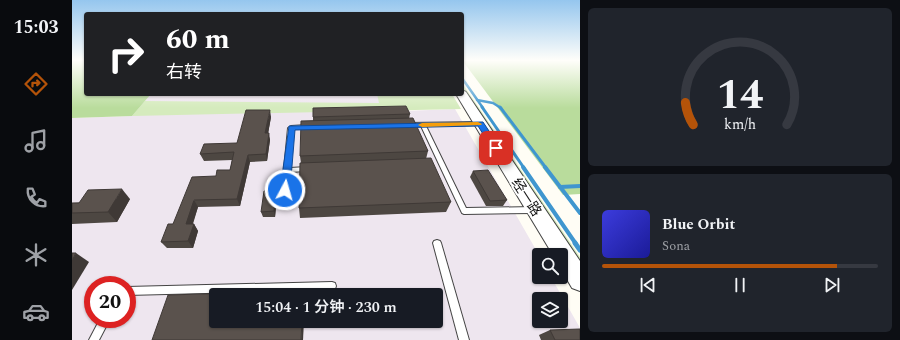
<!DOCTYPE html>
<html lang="zh">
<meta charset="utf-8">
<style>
body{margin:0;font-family:Spectral,"Noto Sans SC",serif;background:#20242c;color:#f1f3f6;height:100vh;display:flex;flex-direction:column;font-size:15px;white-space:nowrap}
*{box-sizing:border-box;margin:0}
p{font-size:13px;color:#9ea1a6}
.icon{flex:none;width:22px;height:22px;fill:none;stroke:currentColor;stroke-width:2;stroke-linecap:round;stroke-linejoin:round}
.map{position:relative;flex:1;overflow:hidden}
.sheet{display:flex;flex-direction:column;gap:8px;padding:8px;background:#0d0f14;width:320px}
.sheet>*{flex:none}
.banner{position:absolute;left:12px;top:12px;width:380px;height:84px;border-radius:4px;box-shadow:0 1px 3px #0004;background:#202124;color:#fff;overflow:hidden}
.buttons{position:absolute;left:460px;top:248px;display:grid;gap:8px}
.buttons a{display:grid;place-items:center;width:36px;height:36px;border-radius:4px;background:#171b24;box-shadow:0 1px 3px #0004;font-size:20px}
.speed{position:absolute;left:12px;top:276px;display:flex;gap:8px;font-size:20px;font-weight:700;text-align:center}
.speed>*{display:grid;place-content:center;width:52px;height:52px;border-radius:50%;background:#171b24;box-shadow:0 1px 3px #0004;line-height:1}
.speed .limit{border:6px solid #d22;background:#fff;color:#111}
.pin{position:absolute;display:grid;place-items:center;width:34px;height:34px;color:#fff;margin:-17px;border-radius:8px;box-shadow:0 2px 6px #0006}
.me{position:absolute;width:44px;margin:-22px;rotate:6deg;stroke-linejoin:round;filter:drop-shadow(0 0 3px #0008)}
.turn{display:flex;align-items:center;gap:14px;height:84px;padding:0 16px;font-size:18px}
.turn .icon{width:52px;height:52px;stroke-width:2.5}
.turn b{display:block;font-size:28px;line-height:34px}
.sheet .card{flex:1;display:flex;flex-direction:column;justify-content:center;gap:6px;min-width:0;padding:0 14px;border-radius:6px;background:#20242c}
.sheet .dial{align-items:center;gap:0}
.dial svg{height:104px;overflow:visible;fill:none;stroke:#363941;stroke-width:7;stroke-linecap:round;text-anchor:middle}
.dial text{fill:#f1f3f6;stroke:none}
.song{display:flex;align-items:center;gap:12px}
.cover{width:48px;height:48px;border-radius:6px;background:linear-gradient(135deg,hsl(240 70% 55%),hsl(240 70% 35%))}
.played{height:4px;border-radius:2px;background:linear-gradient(90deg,#b45309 85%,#363941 85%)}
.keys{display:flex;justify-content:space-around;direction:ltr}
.trip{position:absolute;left:137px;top:288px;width:234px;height:40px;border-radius:4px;background:#171b24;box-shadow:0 1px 3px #0004;font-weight:600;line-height:40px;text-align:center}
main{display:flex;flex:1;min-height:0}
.dock{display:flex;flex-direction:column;width:72px;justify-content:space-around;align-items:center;background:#090b0e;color:#9ea1a6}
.dock .icon{width:28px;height:28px}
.dock .current{color:#b45309}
.dock b{font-size:18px;color:#f1f3f6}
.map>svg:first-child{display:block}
.industrial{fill:#eee6ef;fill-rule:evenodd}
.green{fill:#d5ebbd}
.forest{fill:#b9dc9c}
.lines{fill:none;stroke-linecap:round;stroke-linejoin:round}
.stream-far3{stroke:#3f96cf;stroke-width:2.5}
.stream-far2{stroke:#3f96cf;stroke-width:3}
.stream-far1{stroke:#3f96cf;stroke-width:4}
.stream{stroke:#3f96cf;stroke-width:5}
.service-casing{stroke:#444;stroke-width:2}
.tertiary-casing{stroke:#444;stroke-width:2}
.service{fill:#fff;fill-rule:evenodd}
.tertiary{fill:#fff;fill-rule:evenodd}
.wall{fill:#4d4742}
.shaded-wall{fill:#3f3936}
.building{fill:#5a524d;stroke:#3f3936}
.route{fill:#1a73e8;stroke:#114b97}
.slow{fill:#f59e0b}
.labels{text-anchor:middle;stroke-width:4;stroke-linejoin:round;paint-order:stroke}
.street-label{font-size:14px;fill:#111;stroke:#fff}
</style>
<main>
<nav class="dock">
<b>15:03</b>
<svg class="icon current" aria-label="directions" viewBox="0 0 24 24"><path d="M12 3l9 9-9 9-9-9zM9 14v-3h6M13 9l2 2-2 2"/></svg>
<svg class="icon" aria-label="music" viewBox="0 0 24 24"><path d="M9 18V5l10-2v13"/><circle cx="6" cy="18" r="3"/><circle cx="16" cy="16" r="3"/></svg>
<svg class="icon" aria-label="phone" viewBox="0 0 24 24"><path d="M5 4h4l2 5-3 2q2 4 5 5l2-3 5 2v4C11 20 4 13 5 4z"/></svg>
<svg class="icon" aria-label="climate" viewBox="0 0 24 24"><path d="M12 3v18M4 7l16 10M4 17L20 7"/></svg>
<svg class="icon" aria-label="car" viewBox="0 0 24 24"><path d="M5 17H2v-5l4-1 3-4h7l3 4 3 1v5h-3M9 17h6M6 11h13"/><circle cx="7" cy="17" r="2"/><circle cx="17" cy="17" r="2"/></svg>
</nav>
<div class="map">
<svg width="508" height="340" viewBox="0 0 508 340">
<rect width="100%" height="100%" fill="#fffdf5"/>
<path class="industrial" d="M 79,94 L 328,94 L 333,111 L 383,109 L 467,255 L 467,277 L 479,277 L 508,328 L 508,340 L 0,340 L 0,118 L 60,116 ZM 21,285 L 55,285 L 55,319 L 21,319 ZM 144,295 L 364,295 L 364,321 L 144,321 ZM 467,299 L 489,299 L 489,321 L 467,321 Z"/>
<g class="green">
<polygon points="390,83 508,257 508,266 390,88"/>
<polygon points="305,94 380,94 389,109 60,116 73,101 307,103"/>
</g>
<g class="forest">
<polygon points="0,60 14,60 14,94 79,94 60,116 0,118"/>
<polygon points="390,60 508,60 508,194 491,195"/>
</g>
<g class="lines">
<g class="stream-far3">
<polyline points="390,78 411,108"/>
<polyline points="405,100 421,103 429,108"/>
</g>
<g class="stream-far2">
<polyline points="410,107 452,168"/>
<polyline points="428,107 474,168"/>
</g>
<g class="stream-far1">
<polyline points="451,167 504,244"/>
<polyline points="473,167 508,213"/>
<polyline points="488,187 508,186"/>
</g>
<polyline class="stream" points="503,243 508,250"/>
<defs>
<g id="service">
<polygon points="409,122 412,124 411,125 354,126 394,208 462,207 464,208 465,210 464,212 462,213 392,214 390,213 349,126 336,127 333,125 336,123"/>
<polygon points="235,125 237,126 237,128 221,129 218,168 235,167 238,169 235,171 218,172 216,190 215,192 211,192 210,190 216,128 219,126"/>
<polygon points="365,240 368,241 369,243 397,340 387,340 361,243 362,241"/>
<polygon points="260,282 263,283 264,286 263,289 260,290 55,295 55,287"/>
<polygon points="28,319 38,319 27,340 17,340"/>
</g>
<polygon id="tertiary" points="390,90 394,92 508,261 508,291 500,288 489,269 489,255 481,255 384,94 390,94"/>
</defs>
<use href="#service" class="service-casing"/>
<use href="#tertiary" class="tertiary-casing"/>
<use href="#service" class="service"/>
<use href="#tertiary" class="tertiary"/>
</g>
<g class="wall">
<polygon points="241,108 338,114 337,119 356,151 354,159 379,202 374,212 228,218 227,208 229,163 228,156 241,121"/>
<polygon points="199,117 196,133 198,140 195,161 178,162 168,206 126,207 121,224 122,224 126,231 121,248 95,248 89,242 101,224 144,176 158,170 160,160 132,161 128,154 165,143"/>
<polygon points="401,171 435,200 431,206 414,206 398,177"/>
<polygon points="204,191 205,196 203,217 191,217 189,212"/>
<polygon points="58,199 45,222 0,224 0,203"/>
<polygon points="478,330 508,340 469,340 467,335"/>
</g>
<g class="shaded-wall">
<polygon points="198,110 199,117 195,140 193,133"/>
<polygon points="197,133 198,140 195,161 194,154"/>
<polygon points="176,155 178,162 168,206 165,199"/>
<polygon points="50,189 58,199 45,222 36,212"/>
<polygon points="204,191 205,196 203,217 202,211"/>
<polygon points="122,200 126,207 118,231 114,224"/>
<polygon points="122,224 126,231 121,248 116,241"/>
<polygon points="4,253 17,262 0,290 0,260"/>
<polygon points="230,321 232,321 231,340 229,340"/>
</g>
<g class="building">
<polygon points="334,106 338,114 241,117 241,108"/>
<polygon points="174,110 198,110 193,133 197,133 194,154 176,155 165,199 122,200 114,224 122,224 116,241 89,242 96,224 101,224 120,177 144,176 145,170 158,170 162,152 128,154 132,144 165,143"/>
<polygon points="341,118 356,151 228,156 229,121"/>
<polygon points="359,158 379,202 227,208 228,163"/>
<polygon points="416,170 435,200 418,201 401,171"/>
<polygon points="50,189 36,212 0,213 0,203 7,203 16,190"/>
<polygon points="192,191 204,191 202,211 189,212"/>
<polygon points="0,253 4,253 0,260"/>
<polygon points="231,291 231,295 144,295 144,321 230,321 229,340 80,340 96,295"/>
<polygon points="508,329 508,340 483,340 478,330"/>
</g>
<linearGradient id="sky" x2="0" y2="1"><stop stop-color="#95c6ee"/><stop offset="0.56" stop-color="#fffefa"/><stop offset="1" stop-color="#fffefa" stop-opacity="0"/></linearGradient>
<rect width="508" height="108" fill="url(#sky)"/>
<polygon class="route" points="409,122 411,122 427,146 429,148 427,150 421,150 406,126 223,130 218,190 217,193 210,193 208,190 217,126"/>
<polygon class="slow" points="406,122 410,124 409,125 350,127 346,125 350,123"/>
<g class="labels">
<g class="street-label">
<text transform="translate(455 197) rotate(57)" y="5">经一路</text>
</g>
</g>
</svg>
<div class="buttons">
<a><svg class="icon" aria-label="search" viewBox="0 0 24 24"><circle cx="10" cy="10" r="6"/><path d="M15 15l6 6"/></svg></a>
<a><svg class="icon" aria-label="layers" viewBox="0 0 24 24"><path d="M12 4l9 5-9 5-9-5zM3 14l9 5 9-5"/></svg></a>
</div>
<div class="speed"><div class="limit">20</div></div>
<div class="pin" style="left:424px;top:148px;background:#d93025"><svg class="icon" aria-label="arrive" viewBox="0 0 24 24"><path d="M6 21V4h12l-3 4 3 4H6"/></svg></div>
<svg class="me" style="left:213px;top:190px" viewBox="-20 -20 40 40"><circle r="17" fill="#1a73e8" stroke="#fff" stroke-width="3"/><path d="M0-11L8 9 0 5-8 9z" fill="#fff"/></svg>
<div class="trip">15:04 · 1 分钟 · 230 m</div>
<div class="banner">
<div class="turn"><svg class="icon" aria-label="right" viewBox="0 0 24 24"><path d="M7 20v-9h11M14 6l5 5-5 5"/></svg><div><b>60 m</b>右转</div></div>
</div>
</div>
<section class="sheet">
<div class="card dial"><svg viewBox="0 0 100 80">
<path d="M14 69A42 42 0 1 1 86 69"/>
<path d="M14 69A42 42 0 0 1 8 52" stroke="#b45309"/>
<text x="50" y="56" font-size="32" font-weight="700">14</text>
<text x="50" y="72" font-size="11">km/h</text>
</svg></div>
<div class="card">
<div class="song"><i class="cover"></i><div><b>Blue Orbit</b><p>Sona</p></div></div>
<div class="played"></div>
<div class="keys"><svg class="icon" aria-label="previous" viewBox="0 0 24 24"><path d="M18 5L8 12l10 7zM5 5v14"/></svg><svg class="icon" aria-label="pause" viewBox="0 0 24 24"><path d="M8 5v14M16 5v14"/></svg><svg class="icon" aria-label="next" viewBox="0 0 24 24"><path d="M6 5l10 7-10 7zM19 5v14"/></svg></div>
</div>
</section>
</main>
